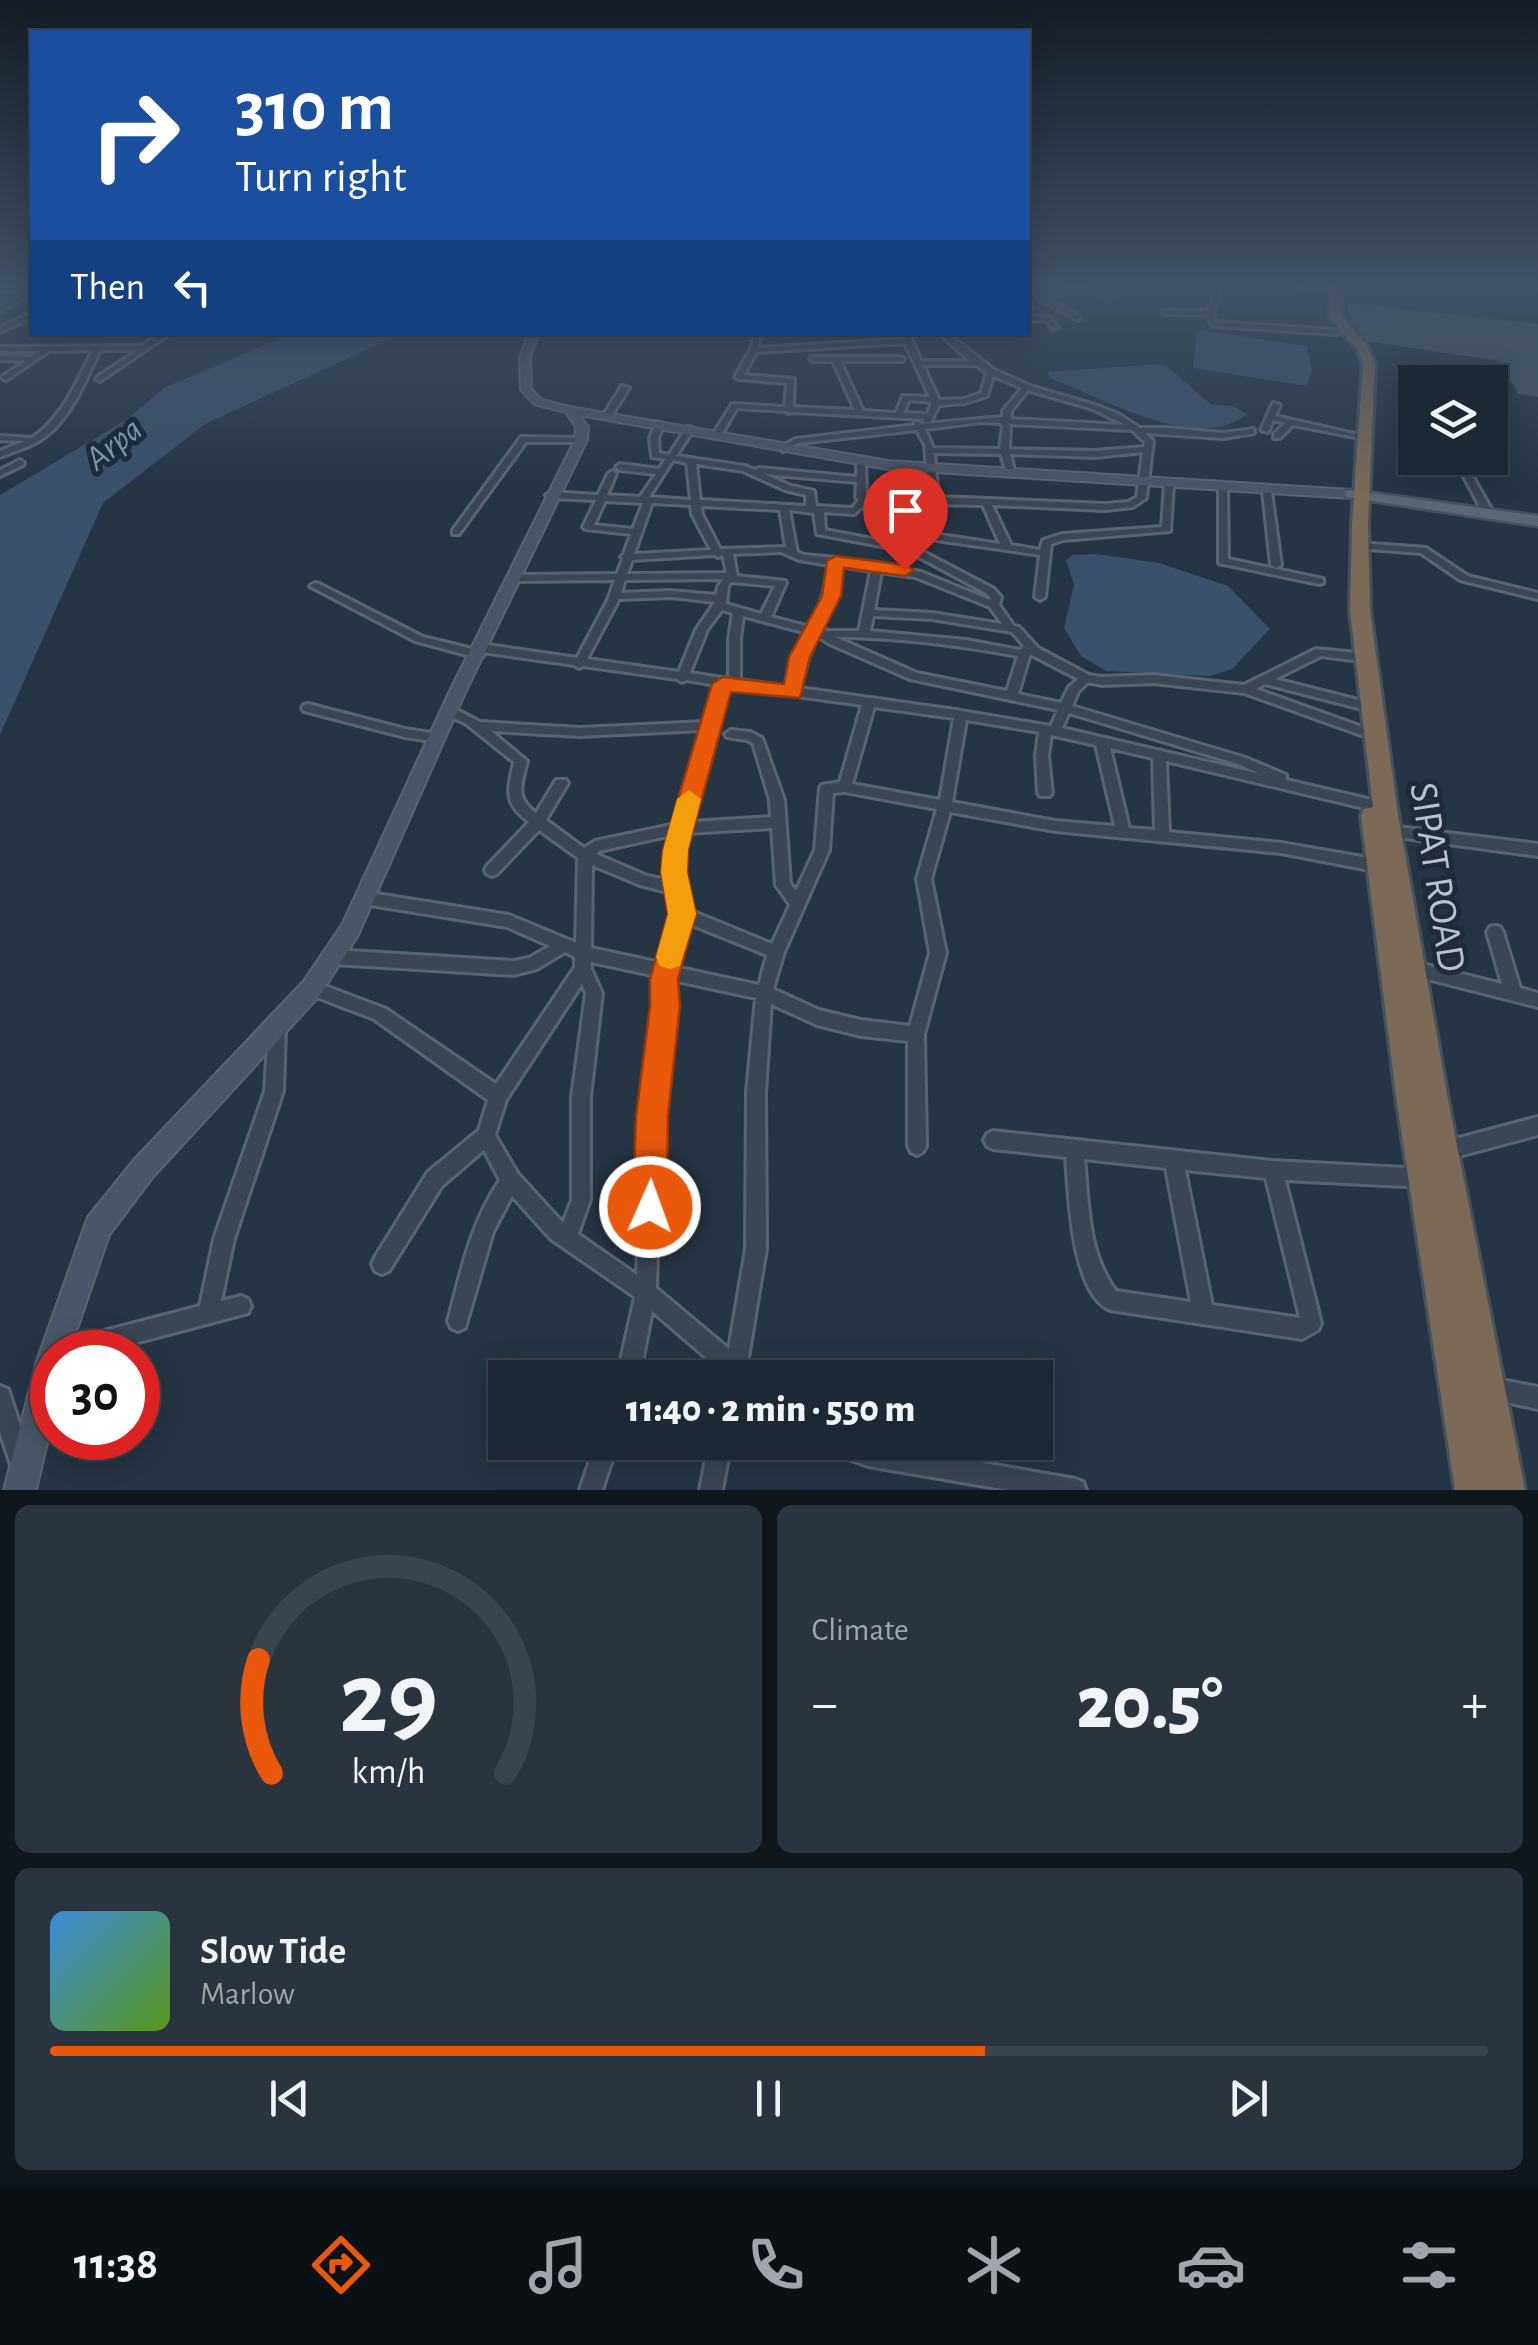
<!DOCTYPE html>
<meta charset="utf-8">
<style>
body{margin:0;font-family:"Alegreya Sans",sans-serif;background:#29343f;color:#f1f3f6;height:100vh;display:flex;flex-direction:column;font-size:38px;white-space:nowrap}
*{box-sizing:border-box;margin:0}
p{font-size:32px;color:#a0a6ac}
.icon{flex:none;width:55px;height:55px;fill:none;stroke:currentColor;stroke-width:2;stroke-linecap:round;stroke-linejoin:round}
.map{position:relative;height:1490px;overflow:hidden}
.details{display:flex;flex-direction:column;gap:15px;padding:15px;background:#0f161c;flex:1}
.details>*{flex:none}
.hud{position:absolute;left:30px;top:30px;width:1000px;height:305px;border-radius:0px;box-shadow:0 5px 25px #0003,0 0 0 2px #3a444e;background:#1a4fa0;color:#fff;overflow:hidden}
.controls{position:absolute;left:1398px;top:365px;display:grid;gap:20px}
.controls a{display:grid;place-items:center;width:110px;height:110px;border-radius:0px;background:#1c2833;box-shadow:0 5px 25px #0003,0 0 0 2px #3a444e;font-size:50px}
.speed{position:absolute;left:30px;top:1330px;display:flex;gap:20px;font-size:50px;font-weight:700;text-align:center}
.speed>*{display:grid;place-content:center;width:130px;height:130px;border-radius:50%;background:#1c2833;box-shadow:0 5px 25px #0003,0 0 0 2px #3a444e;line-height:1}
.speed .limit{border:15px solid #d22;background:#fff;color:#111}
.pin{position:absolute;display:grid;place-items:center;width:85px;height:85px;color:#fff;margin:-102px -42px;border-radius:50% 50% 50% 0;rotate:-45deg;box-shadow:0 0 10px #0007}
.pin .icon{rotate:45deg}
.me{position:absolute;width:110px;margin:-55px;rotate:2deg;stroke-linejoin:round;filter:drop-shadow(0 0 8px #0008)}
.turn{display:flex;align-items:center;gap:35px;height:210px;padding:0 40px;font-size:45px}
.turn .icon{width:130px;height:130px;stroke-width:2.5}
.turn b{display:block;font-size:70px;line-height:85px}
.then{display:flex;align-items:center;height:95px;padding:0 40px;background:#0003;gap:20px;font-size:38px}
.big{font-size:75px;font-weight:800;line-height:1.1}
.details .tile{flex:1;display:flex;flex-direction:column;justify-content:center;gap:15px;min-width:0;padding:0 35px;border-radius:15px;background:#29343f}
.details .dial{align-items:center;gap:0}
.dial svg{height:260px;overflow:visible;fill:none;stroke:#3a444e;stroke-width:7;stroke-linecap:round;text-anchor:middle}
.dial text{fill:#f1f3f6;stroke:none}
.song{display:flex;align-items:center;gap:30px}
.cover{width:120px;height:120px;border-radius:15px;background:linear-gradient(135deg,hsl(210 70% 55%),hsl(90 70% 35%))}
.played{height:10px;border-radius:5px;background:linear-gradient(90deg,#ea580c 65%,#3a444e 65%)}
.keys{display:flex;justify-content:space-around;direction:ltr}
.heat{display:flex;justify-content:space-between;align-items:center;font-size:55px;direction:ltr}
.details .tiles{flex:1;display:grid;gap:15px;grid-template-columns:1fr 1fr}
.tile:last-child{grid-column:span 2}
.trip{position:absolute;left:488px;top:1360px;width:565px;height:100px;border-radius:0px;background:#1c2833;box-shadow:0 5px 25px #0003,0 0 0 2px #3a444e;font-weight:800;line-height:100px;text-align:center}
.tab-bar{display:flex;height:160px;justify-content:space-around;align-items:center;background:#0b1014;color:#a0a6ac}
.tab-bar .icon{width:70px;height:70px}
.tab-bar .on{color:#ea580c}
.tab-bar b{font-size:45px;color:#f1f3f6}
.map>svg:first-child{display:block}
.water{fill:#39516c}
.building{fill:#485768}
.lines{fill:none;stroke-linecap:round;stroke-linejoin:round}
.street-casing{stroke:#596471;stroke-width:6}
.secondary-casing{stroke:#596471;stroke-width:4}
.primary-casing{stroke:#475260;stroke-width:5}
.highway-casing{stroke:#45515e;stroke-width:6}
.street{fill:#3b4654;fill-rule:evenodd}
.secondary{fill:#485667;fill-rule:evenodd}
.primary{fill:#596674;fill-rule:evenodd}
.highway{fill:#7a6a57;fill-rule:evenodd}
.route{fill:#ea580c;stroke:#983908;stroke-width:2.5}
.slow{fill:#f59e0b}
.labels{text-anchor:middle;stroke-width:10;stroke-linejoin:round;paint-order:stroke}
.far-water-label{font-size:35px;font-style:italic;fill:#7794b1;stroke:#1f2b39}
.street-label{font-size:40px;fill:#b8c1cd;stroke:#1f2b39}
</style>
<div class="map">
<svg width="1538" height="1490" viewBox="0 0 1538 1490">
<rect width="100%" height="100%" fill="#263544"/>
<g class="water">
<polygon points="1197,330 1307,346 1312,371 1307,386 1193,368"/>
<polygon points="295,332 403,333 205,424 103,503 0,735 0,495 126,420 164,388"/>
<path d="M 1158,364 L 1166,366 L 1211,404 L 1232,406 L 1248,414 C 1196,454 1105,399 1052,379 L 1047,372 Z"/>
<polygon points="1095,554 1159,563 1228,586 1270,629 1232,669 1210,676 1106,671 1081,656 1064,628 1074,585 1066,560 1073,555"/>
</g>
<polygon class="building" points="1346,303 1538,324 1538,397 1518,394 1499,361 1367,341 1353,324"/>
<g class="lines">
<defs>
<g id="street">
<polygon points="1028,283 1111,291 1114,293 1111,295 1035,288 1043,297 1080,317 1080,319 1078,320 1039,299 1028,287"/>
<polygon points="1211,283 1217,283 1219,301 1212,313 1216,322 1337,330 1340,332 1337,334 1214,326 1211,324 1207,315 1165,314 1162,312 1165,310 1207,311 1213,301"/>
<polygon points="1286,283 1304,283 1331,288 1328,290"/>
<polygon points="0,287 32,287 32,293 0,312 0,307 28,291 0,291"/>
<polygon points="1028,306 1032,307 1033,308 1028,310"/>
<polygon points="32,313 32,317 0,332 0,327"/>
<polygon points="1028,316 1050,317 1058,328 1053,329 1046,320 1028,320"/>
<path d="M 163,332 L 172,332 L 100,381 L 96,379 L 97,377 L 139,350 L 100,350 C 84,383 70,423 37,442 C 26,448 12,452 0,457 L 0,451 L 25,441 L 0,440 L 0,436 L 32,438 C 63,417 76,383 93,350 L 49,351 L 6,380 L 2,378 L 3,376 L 26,361 L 0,360 L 0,356 L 31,357 L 40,351 L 0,351 L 0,347 L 142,346 Z"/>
<path d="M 754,332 L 760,332 L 758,348 L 904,339 L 911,332 L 919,332 L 911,339 L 921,361 L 970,361 L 938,332 L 946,332 L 994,370 L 1033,387 L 1098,406 L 1118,414 L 1140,428 L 1166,428 L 1224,433 L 1254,429 L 1254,433 L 1224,438 L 1145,433 L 1153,441 L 1146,498 L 1133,507 L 1105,510 L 992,505 L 1011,545 L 1040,550 L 1043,540 L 1062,534 L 1162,527 L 1165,484 L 1169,481 L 1173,484 L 1170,531 L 1063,540 L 1051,544 L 1045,597 L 1040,600 L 1035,597 L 1040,555 L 881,532 L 876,529 L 881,526 L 1000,544 L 983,505 L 866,503 L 854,514 L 824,512 L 825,530 L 914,547 L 994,589 L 1001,597 L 999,605 L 1014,626 L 1019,627 L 1038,648 L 1089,675 L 1102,677 L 1153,675 L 1244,685 L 1316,649 L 1356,653 L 1358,656 L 1352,660 L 1321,656 L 1275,679 L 1362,701 L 1364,704 L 1362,707 L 1358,708 L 1265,684 L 1256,689 L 1365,728 L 1367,731 L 1361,735 L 1244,693 L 1153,683 L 1102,685 L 1088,682 L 1078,692 L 1072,706 L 1246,758 L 1286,775 L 1286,780 L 1385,803 L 1390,804 L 1392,808 L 1390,812 L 1385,813 L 1166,761 L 1169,832 L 1281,843 L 1380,860 L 1385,862 L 1387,866 L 1385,870 L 1380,872 L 1281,853 L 1055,831 L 950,812 L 931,879 L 946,953 L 924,1034 L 926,1146 L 923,1152 L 917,1155 L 911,1152 L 908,1146 L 908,1041 L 861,1036 L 817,1025 L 771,1004 L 765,1092 L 766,1249 L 747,1364 L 755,1370 L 757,1378 L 723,1378 L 724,1373 L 652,1311 L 639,1378 L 617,1378 L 635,1297 L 551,1239 L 512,1196 L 493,1232 L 465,1328 L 458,1331 L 451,1328 L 448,1321 C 461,1272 471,1222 500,1180 L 484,1150 L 442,1186 L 389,1271 L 382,1274 L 375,1271 L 372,1264 L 375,1257 L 428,1172 L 479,1130 L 488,1100 L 374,1019 L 306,993 L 304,988 L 306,983 L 312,981 L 386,1009 L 496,1084 L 575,967 L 575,957 L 565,952 L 537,969 L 513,975 L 334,964 L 329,962 L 326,957 L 329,952 L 334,950 L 513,961 L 529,958 L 550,946 L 507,927 L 364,904 L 359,902 L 357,898 L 359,894 L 364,892 L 509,915 L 576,943 L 578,858 L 539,830 L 497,874 L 492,876 L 487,874 L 485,870 L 487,866 L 529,822 C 503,803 508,791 514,762 L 465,723 L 445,714 L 443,711 L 449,707 L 453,708 L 480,722 L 580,728 L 706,722 L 717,685 L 686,680 L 682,682 L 677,679 L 583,666 L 579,668 L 574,665 L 482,652 L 484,654 L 482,657 L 478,658 L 415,641 L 310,586 L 315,583 L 319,584 L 423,637 L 477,650 L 477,646 L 481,644 L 577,658 L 608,600 L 615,580 L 516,581 L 511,578 L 516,575 L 617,574 L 623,559 L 621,557 L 624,554 L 631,534 L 585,529 L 583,527 L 596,500 L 551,498 L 546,495 L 551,492 L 598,495 L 608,474 L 612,471 L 616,474 L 607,495 L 640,497 L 656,474 L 620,470 L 616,467 L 620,464 L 659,469 L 666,459 L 652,457 L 650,438 L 657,422 L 664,424 L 658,438 L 659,453 L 669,455 L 687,427 L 690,427 L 694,429 L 676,456 L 745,466 L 755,470 L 759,468 L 857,477 L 857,461 L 861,458 L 865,461 L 866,496 L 869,498 L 929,497 L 925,445 L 917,430 L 798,443 L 783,451 L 779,448 L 796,439 L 915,425 L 915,422 L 918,422 L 922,424 L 1003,417 L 1003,411 L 1022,388 L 993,376 L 987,396 L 965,403 L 939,405 L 931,421 L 927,423 L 923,421 L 924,419 L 793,412 L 789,413 L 785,411 L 737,408 L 721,435 L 715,435 L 714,433 L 732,404 L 785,407 L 787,383 L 739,379 L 735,377 L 752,347 ZM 905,343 L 930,397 L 903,396 L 896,413 L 863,411 L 840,361 L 903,361 L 904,359 L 900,357 L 811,357 L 810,359 L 814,361 L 833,361 L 855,410 L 793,407 L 794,379 L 744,375 L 756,352 ZM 923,365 L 976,365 L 987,373 L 981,393 L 964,399 L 939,400 ZM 1028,390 L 1093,409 L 1125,425 L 1011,419 L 1011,411 ZM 909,400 L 931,402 L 931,406 L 927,414 L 903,413 ZM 982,422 L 1000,423 L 1003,426 L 1000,449 L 933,448 L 925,429 ZM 1010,424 L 1132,430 L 1145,442 L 1144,447 L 1095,451 L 1009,449 ZM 1143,452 L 1137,497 L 1128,502 L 1105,504 L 938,497 L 934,453 L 1001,454 L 1006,470 L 1010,473 L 1014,470 L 1010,454 L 1095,457 ZM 673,460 L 687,463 L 691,500 L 649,497 ZM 696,464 L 743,471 L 785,490 L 806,495 L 806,506 L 700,500 ZM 764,474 L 857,482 L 856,497 L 859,500 L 852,508 L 816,506 L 814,491 L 791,486 ZM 605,501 L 643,503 L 633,529 L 594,525 ZM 652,503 L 691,505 L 692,514 L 711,550 L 634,554 ZM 701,506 L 780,510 L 786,547 L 720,549 L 702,514 ZM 789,510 L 814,513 L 817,534 L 908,551 L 986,593 L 991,598 L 990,600 L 921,572 L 882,566 L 877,563 L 873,565 L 836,558 L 804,555 L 797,552 ZM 781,552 L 799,560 L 830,565 L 823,596 L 810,627 L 771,617 L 786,583 L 785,581 L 737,576 L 733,554 ZM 723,555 L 727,573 L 627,574 L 632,560 L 714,555 L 718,557 ZM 840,566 L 871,571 L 859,631 L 826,631 L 822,624 L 833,596 ZM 881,572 L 915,577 L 990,607 L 1002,624 L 932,613 L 874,610 ZM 723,579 L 718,587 L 716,595 L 671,591 L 621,593 L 625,580 ZM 731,582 L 775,586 L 761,614 L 726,604 L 728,587 ZM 671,597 L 715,602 L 696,630 L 679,672 L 587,659 L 619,599 ZM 722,610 L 733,613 L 729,639 L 729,679 L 690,673 L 707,630 ZM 743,616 L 807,633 L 796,659 L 788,687 L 740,680 L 740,639 ZM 873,616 L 932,619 L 1012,632 L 1024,646 L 1020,650 L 966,640 L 870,631 ZM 817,636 L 830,644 L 910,679 L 1058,710 L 1051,726 L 955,710 L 800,688 L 808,659 ZM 835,637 C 896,637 958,645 1018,656 L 1007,691 L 917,673 ZM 1030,654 L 1078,679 L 1069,687 L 1061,703 L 1018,694 ZM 728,686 L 734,689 L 738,688 L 862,705 L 840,782 L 822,785 L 820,788 L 815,850 L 796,891 L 790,883 L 784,800 L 762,738 L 750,732 L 731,730 L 725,734 L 727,737 L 747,740 L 753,743 L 770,800 L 771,817 L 690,822 ZM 874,707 L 954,718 L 940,800 L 852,784 ZM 1069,713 L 1238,764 L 1260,774 L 1062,728 ZM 966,720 L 1039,732 L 1036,756 L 1038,793 L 1040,796 L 1050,796 L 1052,793 L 1048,756 L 1051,735 L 1096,745 L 1115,826 L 1055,821 L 952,802 ZM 703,730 L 676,824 L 595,841 L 584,848 L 546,820 L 568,783 L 566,780 L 556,780 L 536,813 C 514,797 522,784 527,761 L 491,731 L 580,736 ZM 1110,748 L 1153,758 L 1155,830 L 1129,828 ZM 845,792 L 937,809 L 917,879 L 930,953 L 910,1026 L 861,1020 L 819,1010 L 773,989 L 784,952 L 829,850 L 833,793 ZM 772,828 L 776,885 L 790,905 L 772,944 L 689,910 C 683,883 679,860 687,833 ZM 672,835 L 668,850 L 668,880 L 647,876 L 596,854 L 599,851 ZM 592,865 L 640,885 L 671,893 L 675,914 L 661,963 L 591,948 ZM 687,923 L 767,955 L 759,985 L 675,967 ZM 591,962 L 657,976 L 657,1006 L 643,1116 L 637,1275 L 578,1234 L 590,1200 L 590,1097 L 602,993 L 591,969 ZM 672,980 L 756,998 L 747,1092 L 746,1249 L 729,1349 L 656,1288 L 661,1116 L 673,1006 ZM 582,984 L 586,993 L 572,1097 L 572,1200 L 563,1223 L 518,1174 L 495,1135 L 506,1100 Z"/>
<polygon points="622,386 629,388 610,418 604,418 603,416"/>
<polygon points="1273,403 1280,405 1275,416 1359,435 1355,437 1293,425 1280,438 1274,438 1274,434 1285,423 1273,420 1268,432 1261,430"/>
<polygon points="521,437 581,438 585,440 581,442 526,442 459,534 453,534 453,530"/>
<polygon points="1454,458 1462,458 1494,514 1492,516 1486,516 1484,514"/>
<polygon points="20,460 24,463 23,465 0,476 0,470"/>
<polygon points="1223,485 1227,488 1228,559 1323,579 1323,583 1319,584 1219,563 1219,488"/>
<polygon points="1267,488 1271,491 1281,565 1276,568 1271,565 1263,491"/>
<polygon points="1359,543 1426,548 1468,576 1538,593 1538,599 1460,580 1421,553 1356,548 1356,544"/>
<polygon points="308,704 405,729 437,734 443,738 437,742 405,737 304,711 302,708 304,705"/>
<polygon points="1390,826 1538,844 1538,856 1390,836 1385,835 1383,831 1385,827"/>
<polygon points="1495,926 1500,927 1503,932 1520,988 1538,993 1538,1007 1408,974 1406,969 1408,964 1414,962 1502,984 1487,932 1490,927"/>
<polygon points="277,1020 283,1023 285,1028 283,1091 234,1239 221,1301 241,1296 248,1299 251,1306 248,1313 101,1352 52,1352 52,1354 52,1352 55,1345 62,1342 200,1306 214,1239 265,1091 269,1028 271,1023"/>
<polygon points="1538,1117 1538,1135 1444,1160 1438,1157 1435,1151 1438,1145 1444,1142"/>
<path d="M 993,1131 L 1273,1161 L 1424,1169 L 1431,1171 L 1433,1178 L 1431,1185 L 1424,1187 L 1285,1180 L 1321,1323 L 1318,1330 L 1302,1339 L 1110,1310 C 1071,1293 1069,1194 1066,1157 L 993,1149 L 987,1146 L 984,1140 L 987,1134 ZM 1084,1159 L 1166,1168 L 1191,1302 L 1116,1291 C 1087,1252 1089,1204 1084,1159 ZM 1185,1170 L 1266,1178 L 1300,1318 L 1212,1305 Z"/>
<polygon points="1491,1378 1538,1387 1538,1409 1483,1397 1480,1389 1483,1381"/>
<polygon points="0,1386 8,1389 31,1460 28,1468 20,1471 12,1468 0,1432"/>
<polygon points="596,1442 618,1442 602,1490 580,1490"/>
<polygon points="709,1442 731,1442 722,1490 700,1490"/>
<polygon points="821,1442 864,1442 1075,1479 1083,1482 1086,1490 1008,1490 868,1466 824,1450"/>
</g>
<polygon id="secondary" points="529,332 539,332 530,358 531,389 542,400 570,407 888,461 1351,490 1357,494 1351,498 888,469 579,415 588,427 587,440 464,695 358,935 320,995 152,1178 109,1235 69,1352 52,1352 52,1421 36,1490 4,1490 37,1361 88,1217 134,1160 304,981 343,923 448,695 575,440 576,427 566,412 534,404 521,390 520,358"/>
<polygon id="primary" points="1351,490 1538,516 1538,526 1346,497 1346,491"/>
<polygon id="highway" points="1330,283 1340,283 1342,317 1367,346 1375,364 1368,524 1370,611 1397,808 1449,1105 1525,1490 1455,1490 1396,1096 1361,816 1364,809 1373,807 1350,611 1352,524 1363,364 1357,350 1330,318"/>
</defs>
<use href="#street" class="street-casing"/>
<use href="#secondary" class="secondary-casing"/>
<use href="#primary" class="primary-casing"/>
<use href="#highway" class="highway-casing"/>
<use href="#street" class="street"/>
<use href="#secondary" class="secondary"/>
<use href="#primary" class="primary"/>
<use href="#highway" class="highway"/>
</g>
<linearGradient id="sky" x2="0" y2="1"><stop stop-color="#151d25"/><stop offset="0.58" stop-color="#415167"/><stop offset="1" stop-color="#415167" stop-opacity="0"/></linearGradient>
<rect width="1538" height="492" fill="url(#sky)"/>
<polygon class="route" points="836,556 905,565 914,570 905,576 844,568 841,596 810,657 800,698 731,692 688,850 687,872 696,914 678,979 680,1006 668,1116 667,1207 662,1219 650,1224 638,1219 633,1207 636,1116 650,1006 650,979 668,914 661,872 663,850 712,684 723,677 784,684 789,657 822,596 827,561"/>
<polygon class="slow" points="689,790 701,799 688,850 687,872 696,914 680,966 670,969 660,966 656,957 668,914 661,872 663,850 677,799"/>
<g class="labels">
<g class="far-water-label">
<text transform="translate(113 443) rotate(-39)" y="12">Arpa</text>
</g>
<g class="street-label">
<text transform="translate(1439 877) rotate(81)" y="14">SIPAT ROAD</text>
</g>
</g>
</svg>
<div class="controls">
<a><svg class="icon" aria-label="layers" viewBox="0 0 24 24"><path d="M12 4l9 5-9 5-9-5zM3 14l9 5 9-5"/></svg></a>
</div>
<div class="speed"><div class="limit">30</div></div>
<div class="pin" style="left:905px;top:570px;background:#d93025"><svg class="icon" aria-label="arrive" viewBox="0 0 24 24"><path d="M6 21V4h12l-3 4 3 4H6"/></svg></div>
<svg class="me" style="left:650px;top:1207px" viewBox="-20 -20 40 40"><circle r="17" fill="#ea580c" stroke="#fff" stroke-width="3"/><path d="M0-11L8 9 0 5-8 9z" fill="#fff"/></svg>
<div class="trip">11:40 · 2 min · 550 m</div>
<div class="hud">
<div class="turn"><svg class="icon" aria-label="right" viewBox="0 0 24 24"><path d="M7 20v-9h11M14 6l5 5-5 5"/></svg><div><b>310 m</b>Turn right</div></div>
<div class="then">Then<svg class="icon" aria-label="left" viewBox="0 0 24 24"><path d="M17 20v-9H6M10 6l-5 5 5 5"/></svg></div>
</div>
</div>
<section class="details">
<div class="tiles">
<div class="tile dial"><svg viewBox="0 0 100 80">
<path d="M14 69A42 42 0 1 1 86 69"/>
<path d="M14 69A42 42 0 0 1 10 34" stroke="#ea580c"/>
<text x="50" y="56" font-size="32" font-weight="700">29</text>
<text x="50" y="72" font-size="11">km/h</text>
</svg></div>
<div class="tile"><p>Climate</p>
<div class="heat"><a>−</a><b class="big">20.5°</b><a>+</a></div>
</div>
<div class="tile">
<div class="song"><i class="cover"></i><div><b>Slow Tide</b><p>Marlow</p></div></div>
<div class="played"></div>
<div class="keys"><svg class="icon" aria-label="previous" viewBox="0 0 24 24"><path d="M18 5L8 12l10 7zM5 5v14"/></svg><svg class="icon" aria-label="pause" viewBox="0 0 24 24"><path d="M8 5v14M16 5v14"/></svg><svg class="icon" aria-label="next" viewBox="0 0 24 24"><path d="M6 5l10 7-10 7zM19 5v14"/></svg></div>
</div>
</div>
</section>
<nav class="tab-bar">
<b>11:38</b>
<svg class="icon on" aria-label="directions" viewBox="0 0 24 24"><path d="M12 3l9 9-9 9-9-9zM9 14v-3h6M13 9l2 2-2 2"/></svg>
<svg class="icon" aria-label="music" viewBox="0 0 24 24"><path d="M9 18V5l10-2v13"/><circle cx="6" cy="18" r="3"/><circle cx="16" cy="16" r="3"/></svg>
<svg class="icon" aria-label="phone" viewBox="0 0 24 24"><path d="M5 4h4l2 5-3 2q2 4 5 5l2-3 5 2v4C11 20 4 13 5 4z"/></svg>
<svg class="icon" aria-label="climate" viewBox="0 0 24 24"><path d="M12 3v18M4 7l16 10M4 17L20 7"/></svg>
<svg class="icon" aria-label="car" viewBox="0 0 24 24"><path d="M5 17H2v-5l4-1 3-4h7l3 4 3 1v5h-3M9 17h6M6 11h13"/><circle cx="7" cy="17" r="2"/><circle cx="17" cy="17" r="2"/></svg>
<svg class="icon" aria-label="filters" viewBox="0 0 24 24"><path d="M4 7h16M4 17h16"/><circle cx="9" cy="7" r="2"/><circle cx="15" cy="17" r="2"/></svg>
</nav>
